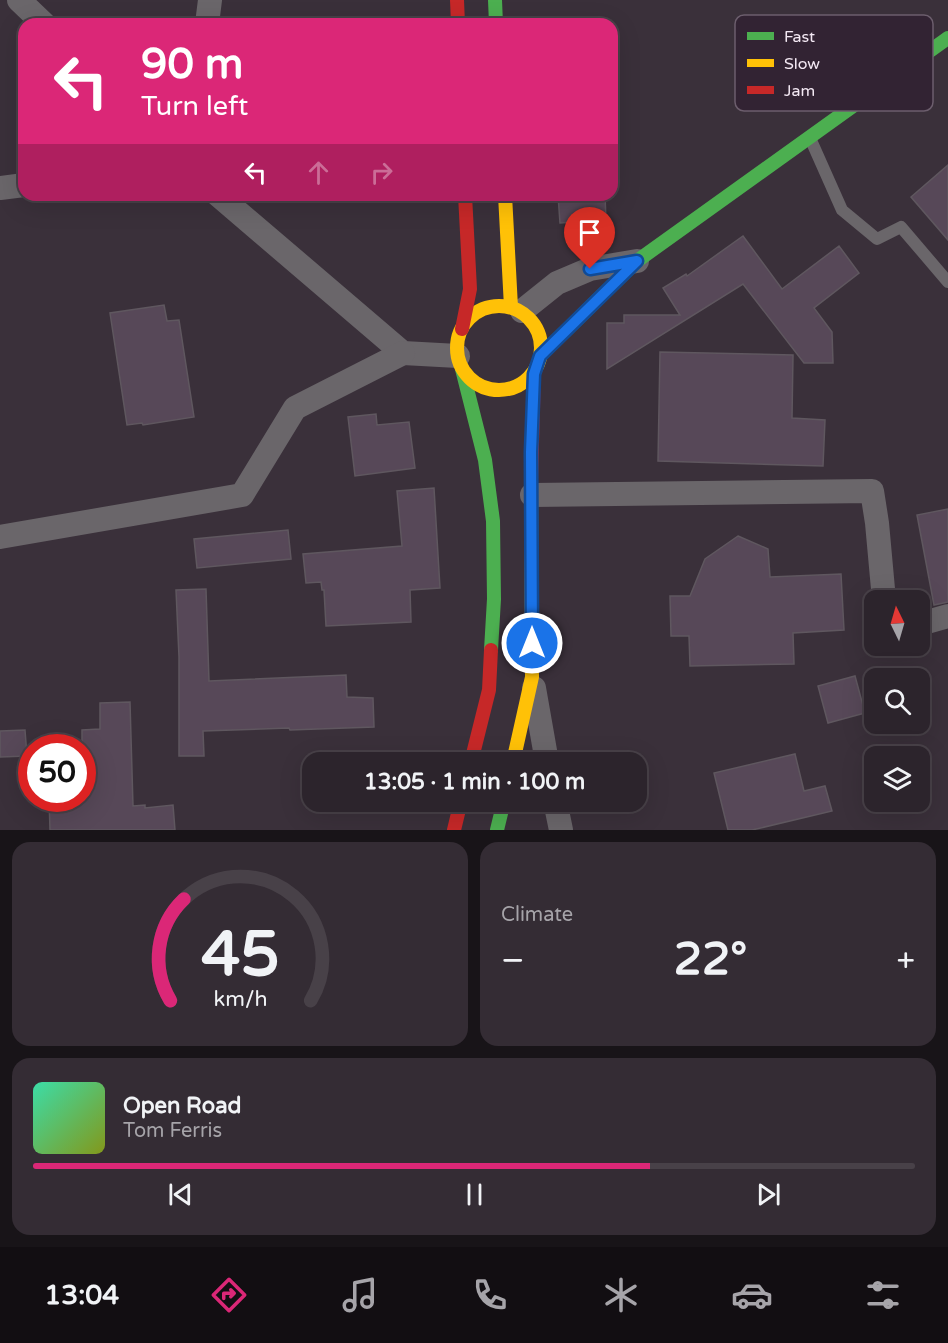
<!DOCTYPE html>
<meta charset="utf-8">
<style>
body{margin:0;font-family:"Varela Round",sans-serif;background:#342c34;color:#f1f3f6;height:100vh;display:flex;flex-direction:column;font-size:22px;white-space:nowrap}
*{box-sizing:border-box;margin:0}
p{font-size:20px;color:#a6a4a9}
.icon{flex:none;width:33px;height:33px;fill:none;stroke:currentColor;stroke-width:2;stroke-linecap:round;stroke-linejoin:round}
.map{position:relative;height:830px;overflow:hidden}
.sheet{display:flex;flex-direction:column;gap:12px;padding:12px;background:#181418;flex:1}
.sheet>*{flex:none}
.hud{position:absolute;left:18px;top:18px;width:600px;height:183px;border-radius:18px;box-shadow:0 6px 24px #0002,0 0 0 2px #484148;background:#db2777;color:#fff;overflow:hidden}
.needle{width:39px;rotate:355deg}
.controls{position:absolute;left:864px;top:590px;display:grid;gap:12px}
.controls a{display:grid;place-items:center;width:66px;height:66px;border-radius:12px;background:#2c242c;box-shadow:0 6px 24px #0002,0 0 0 2px #484148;font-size:30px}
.speed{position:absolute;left:18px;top:734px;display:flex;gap:12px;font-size:30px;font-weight:700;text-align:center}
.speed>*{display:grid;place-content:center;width:78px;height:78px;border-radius:50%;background:#2c242c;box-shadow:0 6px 24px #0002,0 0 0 2px #484148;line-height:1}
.speed .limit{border:9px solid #d22;background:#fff;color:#111}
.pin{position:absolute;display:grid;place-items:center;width:51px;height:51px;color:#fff;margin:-62px -26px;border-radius:50% 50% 50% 0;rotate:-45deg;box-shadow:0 0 6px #0007}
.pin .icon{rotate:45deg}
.me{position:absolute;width:66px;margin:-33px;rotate:0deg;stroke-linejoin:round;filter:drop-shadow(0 0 4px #0008)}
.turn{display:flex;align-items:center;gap:21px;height:126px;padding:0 24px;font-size:27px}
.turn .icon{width:78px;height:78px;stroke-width:2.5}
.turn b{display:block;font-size:42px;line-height:51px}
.lanes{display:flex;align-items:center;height:57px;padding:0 24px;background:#0003;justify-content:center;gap:30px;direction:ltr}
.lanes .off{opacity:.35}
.big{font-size:45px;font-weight:800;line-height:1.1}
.sheet .card{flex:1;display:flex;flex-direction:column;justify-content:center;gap:9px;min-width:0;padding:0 21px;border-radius:18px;background:#342c34}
.sheet .dial{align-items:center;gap:0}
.dial svg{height:156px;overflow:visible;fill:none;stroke:#484148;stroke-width:7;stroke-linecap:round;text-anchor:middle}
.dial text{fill:#f1f3f6;stroke:none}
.song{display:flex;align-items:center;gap:18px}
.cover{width:72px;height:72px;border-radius:9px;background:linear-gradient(135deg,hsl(160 70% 55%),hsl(70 70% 35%))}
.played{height:6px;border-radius:3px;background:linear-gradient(90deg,#db2777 70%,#484148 70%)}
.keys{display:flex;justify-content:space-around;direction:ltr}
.heat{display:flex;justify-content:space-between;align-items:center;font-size:33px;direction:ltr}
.sheet .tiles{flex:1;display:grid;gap:12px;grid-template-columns:1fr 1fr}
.card:last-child{grid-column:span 2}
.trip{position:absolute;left:302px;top:752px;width:345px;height:60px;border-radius:18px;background:#2c242c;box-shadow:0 6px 24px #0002,0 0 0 2px #484148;font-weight:800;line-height:60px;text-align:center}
.tabs{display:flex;height:96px;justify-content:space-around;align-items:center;background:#120e12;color:#a6a4a9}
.tabs .icon{width:42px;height:42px}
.tabs .selected{color:#db2777}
.tabs b{font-size:27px;color:#f1f3f6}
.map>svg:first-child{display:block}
.building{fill:#574858;stroke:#5f575f;stroke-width:1.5}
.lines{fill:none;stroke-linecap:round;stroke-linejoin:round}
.lane{stroke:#6a666a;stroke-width:12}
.street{stroke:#6a666a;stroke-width:24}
.fast{stroke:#4caf50;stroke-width:14}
.slow{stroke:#ffc107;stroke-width:14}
.jam{stroke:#c62828;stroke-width:14}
.route-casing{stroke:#114b97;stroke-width:15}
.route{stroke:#1a73e8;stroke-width:10}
.key{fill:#322333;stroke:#6c5e6d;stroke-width:1.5}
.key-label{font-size:16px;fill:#f4e9f4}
</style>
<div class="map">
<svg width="948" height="830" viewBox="0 0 948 830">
<rect width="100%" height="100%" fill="#3a303a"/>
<g class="building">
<polygon points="948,165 948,240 911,197"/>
<polygon points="558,195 605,195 606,220 560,223"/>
<polygon points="743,236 782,289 839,246 859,273 814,308 832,332 833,363 804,363 743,284 607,369 607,323 624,323 624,315 680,315 663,288 686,274 687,276"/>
<polygon points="164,305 167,321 179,320 194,417 143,425 142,423 127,425 110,313"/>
<polygon points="660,352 793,355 792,418 825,420 823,466 658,461"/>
<polygon points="376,414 377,425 409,422 415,468 355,476 348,417"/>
<polygon points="434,488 440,588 410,590 411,622 326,626 324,590 322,590 321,582 306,583 303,554 402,546 397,491"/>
<polygon points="948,509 948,602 934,605 917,515"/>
<polygon points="288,530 291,559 197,568 194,539"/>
<polygon points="738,536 768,549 770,577 841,574 844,630 793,633 794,664 690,666 689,636 671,636 670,596 690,596 705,559"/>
<polygon points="206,589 209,681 346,675 347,697 373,698 374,727 290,730 289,728 203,731 204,756 179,756 179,657 176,590"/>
<polygon points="855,676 865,713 828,723 818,686"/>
<polygon points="130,702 133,806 145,805 145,808 173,805 175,830 50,830 49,798 82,798 82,730 100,729 100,703"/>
<polygon points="25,730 27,756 0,757 0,731"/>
<polygon points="795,754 804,791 825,786 832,811 752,830 728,830 714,773"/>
</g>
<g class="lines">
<polyline class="lane" points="810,138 842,210 877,239 901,227 948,282"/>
<g class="street">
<polyline points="19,0 44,24"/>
<polyline points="207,24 210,0"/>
<polyline points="0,188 24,185"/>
<polyline points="218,195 403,353 458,356"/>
<polyline points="522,311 557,283 590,269 637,261"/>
<polyline points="532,495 872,491 877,523 884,600"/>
<polyline points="0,537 242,495 295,408 403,353"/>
<polyline points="920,624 948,616"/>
<polyline points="534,688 547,762"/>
<polyline points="555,801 561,830"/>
</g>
<g class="fast">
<polyline points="495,0 496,24"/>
<polyline points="540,356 637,261 948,38"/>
<polyline points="462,369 485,460 493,521 494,599 491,650"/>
<polyline points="497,830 504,801"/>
</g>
<g class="slow">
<polyline points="505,195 511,307"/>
<circle cx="499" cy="348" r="42"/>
<polyline points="513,762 532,677 531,481"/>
</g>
<g class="jam">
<polyline points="457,0 458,24"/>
<polyline points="462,329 470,289 465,195"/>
<polyline points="531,481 534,374"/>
<polyline points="471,762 489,690 491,650"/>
<polyline points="454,830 461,801"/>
</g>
</g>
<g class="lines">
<defs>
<polyline id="route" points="532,643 531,452 534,374 540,356 637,261 590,269"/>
</defs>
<use href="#route" class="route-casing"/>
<use href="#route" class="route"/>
</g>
<rect x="735" y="15" width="198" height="96" rx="9" class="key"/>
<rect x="747" y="32" width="27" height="8" fill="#4caf50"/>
<rect x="747" y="59" width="27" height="8" fill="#ffc107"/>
<rect x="747" y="86" width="27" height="8" fill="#c62828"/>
<g class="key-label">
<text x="784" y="42">Fast</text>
<text x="784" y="69">Slow</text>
<text x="784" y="96">Jam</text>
</g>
</svg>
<div class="controls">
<a><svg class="needle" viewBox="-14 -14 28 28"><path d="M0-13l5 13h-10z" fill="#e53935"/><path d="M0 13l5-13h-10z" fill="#a6a4a9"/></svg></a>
<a><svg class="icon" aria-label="search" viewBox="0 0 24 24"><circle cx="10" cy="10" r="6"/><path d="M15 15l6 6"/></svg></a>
<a><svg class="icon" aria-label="layers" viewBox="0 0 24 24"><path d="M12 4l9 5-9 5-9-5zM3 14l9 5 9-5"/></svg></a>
</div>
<div class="speed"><div class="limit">50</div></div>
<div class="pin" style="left:590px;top:269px;background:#d93025"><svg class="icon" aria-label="arrive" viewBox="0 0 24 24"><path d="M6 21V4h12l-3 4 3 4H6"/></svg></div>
<svg class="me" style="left:532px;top:643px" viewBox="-20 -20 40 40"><circle r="17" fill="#1a73e8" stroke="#fff" stroke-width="3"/><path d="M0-11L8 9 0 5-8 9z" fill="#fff"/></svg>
<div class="trip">13:05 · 1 min · 100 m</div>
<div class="hud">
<div class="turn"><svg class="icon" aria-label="left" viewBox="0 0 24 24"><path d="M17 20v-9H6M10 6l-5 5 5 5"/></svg><div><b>90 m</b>Turn left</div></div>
<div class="lanes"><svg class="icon" aria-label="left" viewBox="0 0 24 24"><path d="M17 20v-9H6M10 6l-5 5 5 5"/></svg><svg class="icon off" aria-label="ahead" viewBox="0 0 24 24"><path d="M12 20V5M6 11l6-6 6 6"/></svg><svg class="icon off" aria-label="right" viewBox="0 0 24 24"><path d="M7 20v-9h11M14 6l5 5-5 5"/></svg></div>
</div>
</div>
<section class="sheet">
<div class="tiles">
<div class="card dial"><svg viewBox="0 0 100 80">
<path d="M14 69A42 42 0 1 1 86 69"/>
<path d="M14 69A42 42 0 0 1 21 17" stroke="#db2777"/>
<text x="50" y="56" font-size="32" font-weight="700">45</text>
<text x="50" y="72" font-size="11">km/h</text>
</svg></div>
<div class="card"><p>Climate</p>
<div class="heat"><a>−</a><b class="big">22°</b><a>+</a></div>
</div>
<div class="card">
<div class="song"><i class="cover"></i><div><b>Open Road</b><p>Tom Ferris</p></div></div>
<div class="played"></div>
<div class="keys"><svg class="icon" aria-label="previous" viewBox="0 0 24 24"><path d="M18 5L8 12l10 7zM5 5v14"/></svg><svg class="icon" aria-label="pause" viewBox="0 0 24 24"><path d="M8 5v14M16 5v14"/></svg><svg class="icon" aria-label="next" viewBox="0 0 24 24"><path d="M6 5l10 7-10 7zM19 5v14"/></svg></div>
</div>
</div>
</section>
<nav class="tabs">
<b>13:04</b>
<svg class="icon selected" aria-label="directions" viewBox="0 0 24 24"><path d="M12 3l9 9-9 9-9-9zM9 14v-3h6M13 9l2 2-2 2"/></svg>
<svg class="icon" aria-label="music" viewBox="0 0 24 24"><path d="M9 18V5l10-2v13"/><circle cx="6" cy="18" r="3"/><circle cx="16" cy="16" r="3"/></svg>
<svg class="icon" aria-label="phone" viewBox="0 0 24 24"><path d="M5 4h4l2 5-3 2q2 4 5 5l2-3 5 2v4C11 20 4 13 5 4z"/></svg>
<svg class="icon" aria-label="climate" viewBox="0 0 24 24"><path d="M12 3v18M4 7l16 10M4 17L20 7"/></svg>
<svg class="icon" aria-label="car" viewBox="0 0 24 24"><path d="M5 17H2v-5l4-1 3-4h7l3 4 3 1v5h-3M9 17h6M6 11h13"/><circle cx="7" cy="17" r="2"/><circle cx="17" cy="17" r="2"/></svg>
<svg class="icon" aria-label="filters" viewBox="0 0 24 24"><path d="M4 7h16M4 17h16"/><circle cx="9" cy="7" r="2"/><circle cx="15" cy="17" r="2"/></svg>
</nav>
